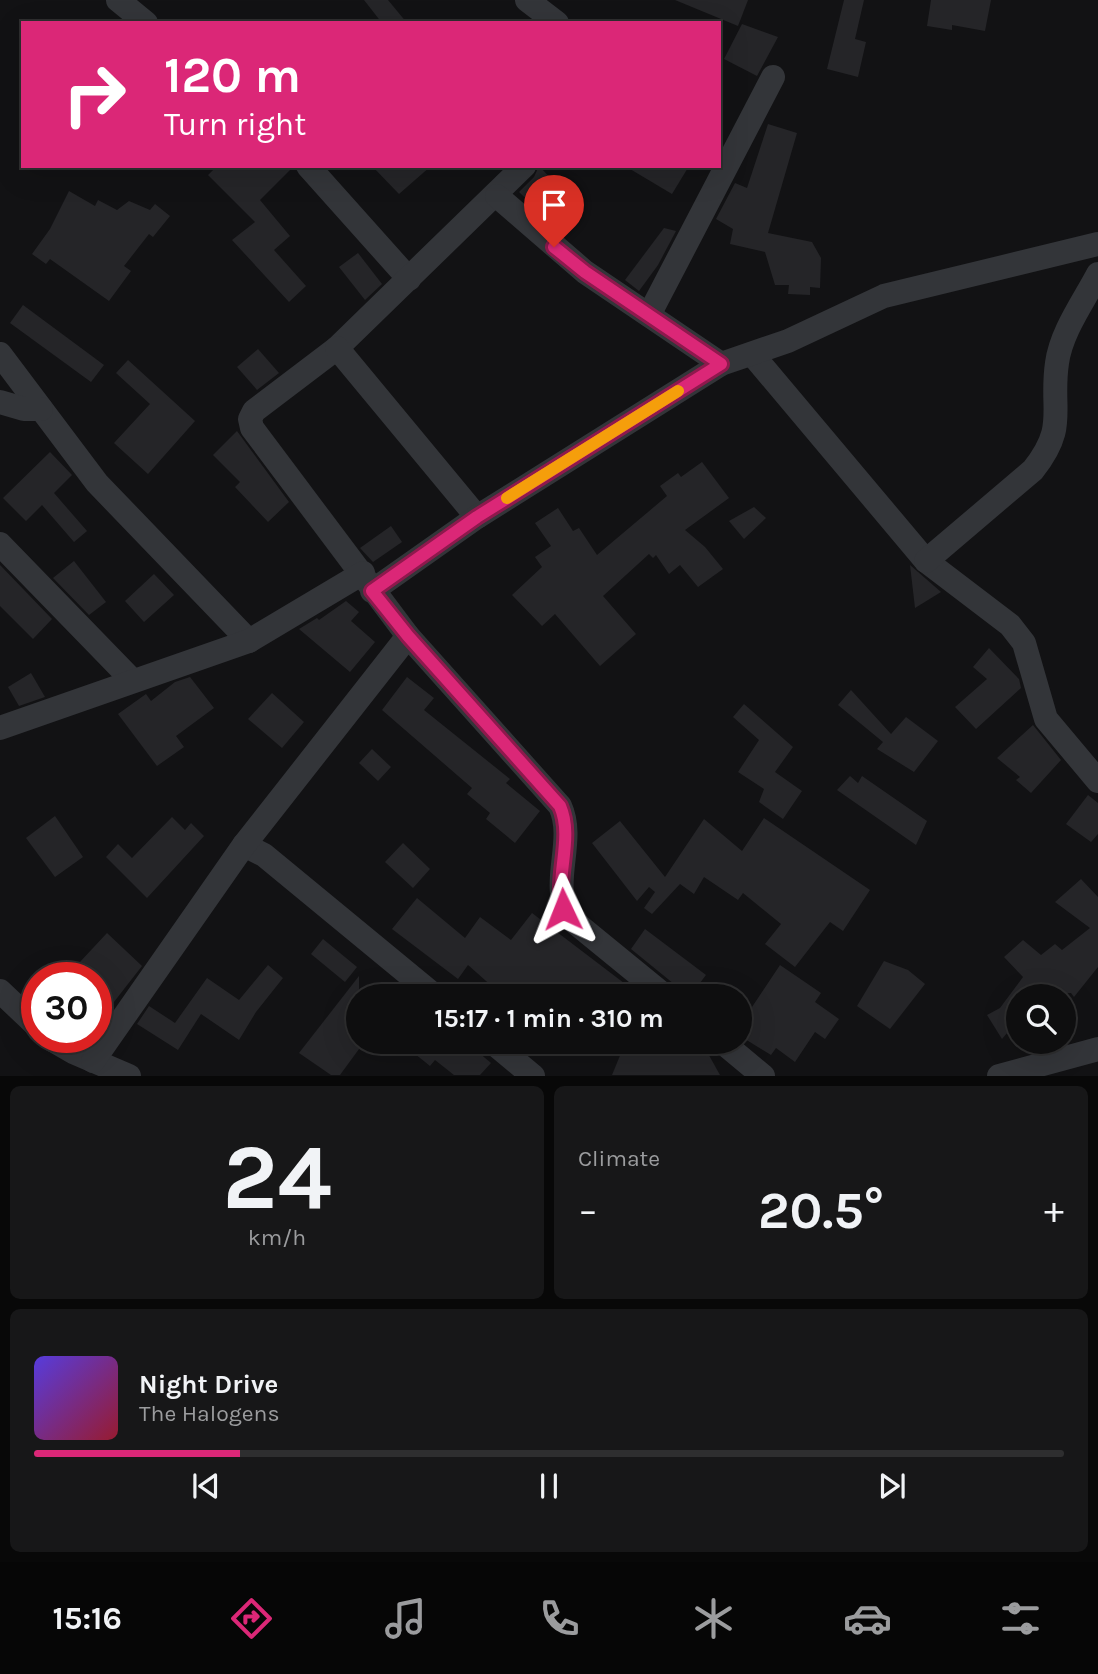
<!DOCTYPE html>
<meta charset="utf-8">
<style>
body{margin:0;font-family:Karla,sans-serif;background:#171718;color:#f1f3f6;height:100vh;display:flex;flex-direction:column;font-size:26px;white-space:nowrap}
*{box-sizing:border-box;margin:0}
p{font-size:23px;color:#9b9c9e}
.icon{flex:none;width:38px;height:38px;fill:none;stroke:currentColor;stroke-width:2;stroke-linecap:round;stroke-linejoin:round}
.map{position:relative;height:1076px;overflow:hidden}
.sheet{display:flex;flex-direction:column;gap:10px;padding:10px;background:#080808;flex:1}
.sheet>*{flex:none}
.banner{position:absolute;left:21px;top:21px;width:700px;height:147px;border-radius:0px;box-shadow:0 7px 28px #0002,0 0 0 2px #2e2e2f;background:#db2777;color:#fff;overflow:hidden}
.fabs{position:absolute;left:1006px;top:984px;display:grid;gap:14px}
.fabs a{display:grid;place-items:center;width:70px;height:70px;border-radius:50%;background:#0e0e0f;box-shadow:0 7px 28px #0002,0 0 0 2px #2e2e2f;font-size:35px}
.speed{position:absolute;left:21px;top:962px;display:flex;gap:14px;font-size:35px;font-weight:700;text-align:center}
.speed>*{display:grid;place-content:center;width:91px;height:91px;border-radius:50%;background:#0e0e0f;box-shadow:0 7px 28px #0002,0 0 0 2px #2e2e2f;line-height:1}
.speed .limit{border:10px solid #d22;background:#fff;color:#111}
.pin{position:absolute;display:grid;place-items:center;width:60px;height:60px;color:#fff;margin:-72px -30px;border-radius:50% 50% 50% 0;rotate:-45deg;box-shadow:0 0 7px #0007}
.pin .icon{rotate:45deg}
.me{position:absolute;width:77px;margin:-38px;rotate:358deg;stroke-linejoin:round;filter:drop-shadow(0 0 5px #0008)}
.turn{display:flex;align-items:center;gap:24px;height:147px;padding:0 28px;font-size:32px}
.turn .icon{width:91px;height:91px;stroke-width:2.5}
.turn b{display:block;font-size:49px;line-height:60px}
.big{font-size:52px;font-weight:700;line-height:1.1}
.sheet .card{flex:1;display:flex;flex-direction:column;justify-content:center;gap:10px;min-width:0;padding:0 24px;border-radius:10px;background:#171718}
.sheet .dial{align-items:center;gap:0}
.dial b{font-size:91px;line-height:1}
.song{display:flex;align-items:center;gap:21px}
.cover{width:84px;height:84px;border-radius:10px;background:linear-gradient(135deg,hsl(250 70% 55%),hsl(350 70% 35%))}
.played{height:7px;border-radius:4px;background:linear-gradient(90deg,#db2777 20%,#2e2e2f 20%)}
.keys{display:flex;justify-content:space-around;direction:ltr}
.heat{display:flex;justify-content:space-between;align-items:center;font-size:38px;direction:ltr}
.sheet .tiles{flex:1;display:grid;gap:10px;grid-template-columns:1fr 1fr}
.card:last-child{grid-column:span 2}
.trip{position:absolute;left:346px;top:984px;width:406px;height:70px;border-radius:35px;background:#0e0e0f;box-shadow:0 7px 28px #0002,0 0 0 2px #2e2e2f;font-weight:700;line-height:70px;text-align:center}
.dock{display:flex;height:112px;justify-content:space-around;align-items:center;background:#060606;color:#9b9c9e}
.dock .icon{width:49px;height:49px}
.dock .current{color:#db2777}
.dock b{font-size:32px;color:#f1f3f6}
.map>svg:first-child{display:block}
.building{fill:#252528}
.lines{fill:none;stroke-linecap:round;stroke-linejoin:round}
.street{stroke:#333539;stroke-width:24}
.route-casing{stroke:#8e194d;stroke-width:18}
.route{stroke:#db2777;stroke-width:12}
.slow{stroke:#f59e0b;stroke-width:12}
</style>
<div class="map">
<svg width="1098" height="1076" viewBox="0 0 1098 1076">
<rect width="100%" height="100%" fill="#121214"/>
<g class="building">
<polygon points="364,0 388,0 407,23 382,23"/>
<polygon points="675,0 748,0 738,26"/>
<polygon points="844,0 864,0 855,39 866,42 858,77 827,69"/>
<polygon points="931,0 991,0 985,31 952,25 952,30 927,26"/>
<polygon points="742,24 778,37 757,76 724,59"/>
<polygon points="768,124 797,133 768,233 812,242 821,258 820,288 810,287 810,295 788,294 789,285 775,285 765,252 730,244 733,229 716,219 735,183 747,188"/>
<polygon points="217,166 294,166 260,200 290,236 274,250 306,286 289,302 232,240 255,222 208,175"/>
<polygon points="372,166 431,166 399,194"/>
<polygon points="539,166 572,201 550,222 519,192 534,177"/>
<polygon points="625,166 689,166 672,194"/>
<polygon points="69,191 95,206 98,200 117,210 129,201 150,210 155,204 170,216 153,237 149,234 124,266 131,271 109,301 50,259 46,264 32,254 50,229"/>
<polygon points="664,228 676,231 658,265 639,291 625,280"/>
<polygon points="358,253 382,284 365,300 339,267"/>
<polygon points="23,305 104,365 91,382 10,323"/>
<polygon points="258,349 279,373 257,390 237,367"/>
<polygon points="128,360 195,421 148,474 114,443 150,404 116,373"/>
<polygon points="237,431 289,502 268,522 235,487 240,482 213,455"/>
<polygon points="50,452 72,475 54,493 87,531 74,542 42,505 26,521 3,498"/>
<polygon points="702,462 729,498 685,530 705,547 723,569 698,587 680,565 669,574 656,555 653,558 649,554 603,596 636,634 600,666 555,614 542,626 512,595 542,567 535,557 551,546 535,523 558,508 573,531 579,528 597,555 667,496 660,486 678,473 681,477"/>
<polygon points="754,507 766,518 744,539 729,521"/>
<polygon points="391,526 402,542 373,562 360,548"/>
<polygon points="74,561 106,602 89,615 53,578"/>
<polygon points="0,565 52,619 33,639 0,606"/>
<polygon points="910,565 941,592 915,608"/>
<polygon points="154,574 174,595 144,622 125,601"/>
<polygon points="346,601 359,612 351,621 375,642 350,672 299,629 317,618 319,620"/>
<polygon points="989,648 1019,679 1021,688 976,729 955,707 987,679 973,667"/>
<polygon points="31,673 45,697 19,706 8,687"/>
<polygon points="190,677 214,708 176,736 184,747 157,766 118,714 146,694 151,701 175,682"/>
<polygon points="407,677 434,698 424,710 510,779 506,783 540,811 515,843 486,819 490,813 467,794 472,788 382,710"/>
<polygon points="851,690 891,734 906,717 938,741 914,772 877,749 883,742 838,705"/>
<polygon points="272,693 304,722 282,748 248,719"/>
<polygon points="744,704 793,747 775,772 802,791 783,819 759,802 764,789 738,772 759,740 733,717"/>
<polygon points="1033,725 1061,760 1031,793 1016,780 1020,777 997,758"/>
<polygon points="372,749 391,767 378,781 359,763"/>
<polygon points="850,776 858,783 862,776 927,821 916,845 837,790"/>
<polygon points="1088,795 1098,803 1098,834 1091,842 1066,824"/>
<polygon points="55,816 83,857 55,877 26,838"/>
<polygon points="172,817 185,830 191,823 204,836 147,898 106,857 118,844 132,858"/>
<polygon points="764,818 870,890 843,931 830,922 795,967 765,944 781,924 743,893 738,900 704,877 694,894 680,884 652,914 644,908 655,892 649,887 637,901 592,843 620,821 665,877 704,819 742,851"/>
<polygon points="403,843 430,869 413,888 385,862"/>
<polygon points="1081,879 1098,897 1098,967 1074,997 1071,993 1018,996 1018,1020 1002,1039 987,1015 1000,1008 1023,977 1004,957 1023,940 1041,955 1055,944 1062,950 1090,928 1055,902"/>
<polygon points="417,898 465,938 480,917 511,940 532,913 641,996 503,996 468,965 458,979 392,929"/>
<polygon points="645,929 706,975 690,996 680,996 674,984 631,949"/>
<polygon points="107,933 142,966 96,1025 96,978 65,978"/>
<polygon points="323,939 357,967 345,982 311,954"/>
<polygon points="884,961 908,970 925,984 890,1029 857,1006"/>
<polygon points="268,965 283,978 256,1012 239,1040 201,1014 178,1050 137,1024 149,1006 175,1023 207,978 239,1000"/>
<polygon points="780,965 821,993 815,1002 839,1019 825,1039 815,1032 795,1062 776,1048 771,1055 740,1036 740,1025"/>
<polygon points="359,976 359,1049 340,1075 331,1075 299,1053"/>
<polygon points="399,1041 465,1041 491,1063 480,1075 454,1075 435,1060 430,1066"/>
<polygon points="626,1041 701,1041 720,1075 612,1075"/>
</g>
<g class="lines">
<g class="street">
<polyline points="118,0 146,23"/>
<polyline points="527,0 557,23"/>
<polyline points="308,166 409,279"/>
<path d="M 524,166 L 337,348 L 254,411 L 250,419 L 252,428 L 408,636 L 560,806 C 577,843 547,886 572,920 L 665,996"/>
<polyline points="497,196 585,272 721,364"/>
<polyline points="649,315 773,77"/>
<polyline points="337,348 477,517"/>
<polyline points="0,354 97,483 249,641"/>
<polyline points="752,354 926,561 1010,625 1024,643 1046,719 1098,781"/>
<polyline points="0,402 24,409 41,409"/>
<polyline points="0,544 132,680"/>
<path d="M 926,561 L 1033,470 C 1068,426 1050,411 1057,363 C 1061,332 1084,301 1098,274"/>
<polyline points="372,591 477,517 721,364 788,341 884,296 1098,244"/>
<polyline points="0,728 249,641 363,573"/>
<polyline points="244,845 264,855 435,996"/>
<polyline points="0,991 37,1026"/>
<polyline points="49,1038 73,1052 129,1076"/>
<polyline points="491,1041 533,1076"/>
<polyline points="721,1041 763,1076"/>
<polyline points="93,1061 244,845 408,636"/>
<polyline points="999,1076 1098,1049"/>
</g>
</g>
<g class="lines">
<defs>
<path id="route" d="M 554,247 L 585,272 L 721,364 L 477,517 L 372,591 L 408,636 L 560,806 C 574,838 555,875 563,909"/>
</defs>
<use href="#route" class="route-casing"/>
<use href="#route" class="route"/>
<polyline class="slow" points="507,498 678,391"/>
</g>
</svg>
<div class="fabs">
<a><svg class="icon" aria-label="search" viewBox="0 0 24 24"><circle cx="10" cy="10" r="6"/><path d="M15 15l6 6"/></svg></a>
</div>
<div class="speed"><div class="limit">30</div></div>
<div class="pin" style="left:554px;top:247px;background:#d93025"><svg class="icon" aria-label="arrive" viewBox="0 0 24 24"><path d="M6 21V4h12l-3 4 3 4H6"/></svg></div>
<svg class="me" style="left:563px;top:909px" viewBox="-20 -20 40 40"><path d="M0-17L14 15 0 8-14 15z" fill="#db2777" stroke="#fff" stroke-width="4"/></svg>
<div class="trip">15:17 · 1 min · 310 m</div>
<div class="banner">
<div class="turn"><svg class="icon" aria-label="right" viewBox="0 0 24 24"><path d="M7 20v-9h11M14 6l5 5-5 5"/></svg><div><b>120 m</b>Turn right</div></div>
</div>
</div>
<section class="sheet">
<div class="tiles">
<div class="card dial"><b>24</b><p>km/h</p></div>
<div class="card"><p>Climate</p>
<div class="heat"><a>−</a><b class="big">20.5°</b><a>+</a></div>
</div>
<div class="card">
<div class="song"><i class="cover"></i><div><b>Night Drive</b><p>The Halogens</p></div></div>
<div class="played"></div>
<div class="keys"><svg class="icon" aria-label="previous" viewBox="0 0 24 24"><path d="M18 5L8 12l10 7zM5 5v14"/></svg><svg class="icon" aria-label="pause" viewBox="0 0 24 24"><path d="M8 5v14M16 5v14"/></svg><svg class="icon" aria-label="next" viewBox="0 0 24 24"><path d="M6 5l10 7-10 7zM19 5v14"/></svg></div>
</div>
</div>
</section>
<nav class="dock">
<b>15:16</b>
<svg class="icon current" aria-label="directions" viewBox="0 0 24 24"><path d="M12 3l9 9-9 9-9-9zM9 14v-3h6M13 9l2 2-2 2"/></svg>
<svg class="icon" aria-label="music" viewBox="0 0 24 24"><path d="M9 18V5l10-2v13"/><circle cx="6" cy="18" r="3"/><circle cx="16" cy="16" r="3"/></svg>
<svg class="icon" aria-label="phone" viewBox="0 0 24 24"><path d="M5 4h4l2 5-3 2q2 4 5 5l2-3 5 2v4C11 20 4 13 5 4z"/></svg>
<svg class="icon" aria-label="climate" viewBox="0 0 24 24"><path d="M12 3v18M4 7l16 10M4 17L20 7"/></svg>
<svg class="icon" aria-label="car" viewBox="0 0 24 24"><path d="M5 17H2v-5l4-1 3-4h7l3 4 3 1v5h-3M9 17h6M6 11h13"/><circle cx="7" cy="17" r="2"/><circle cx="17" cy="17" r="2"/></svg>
<svg class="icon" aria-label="filters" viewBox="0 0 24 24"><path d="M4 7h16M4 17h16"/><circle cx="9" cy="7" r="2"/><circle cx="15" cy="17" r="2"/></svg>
</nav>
